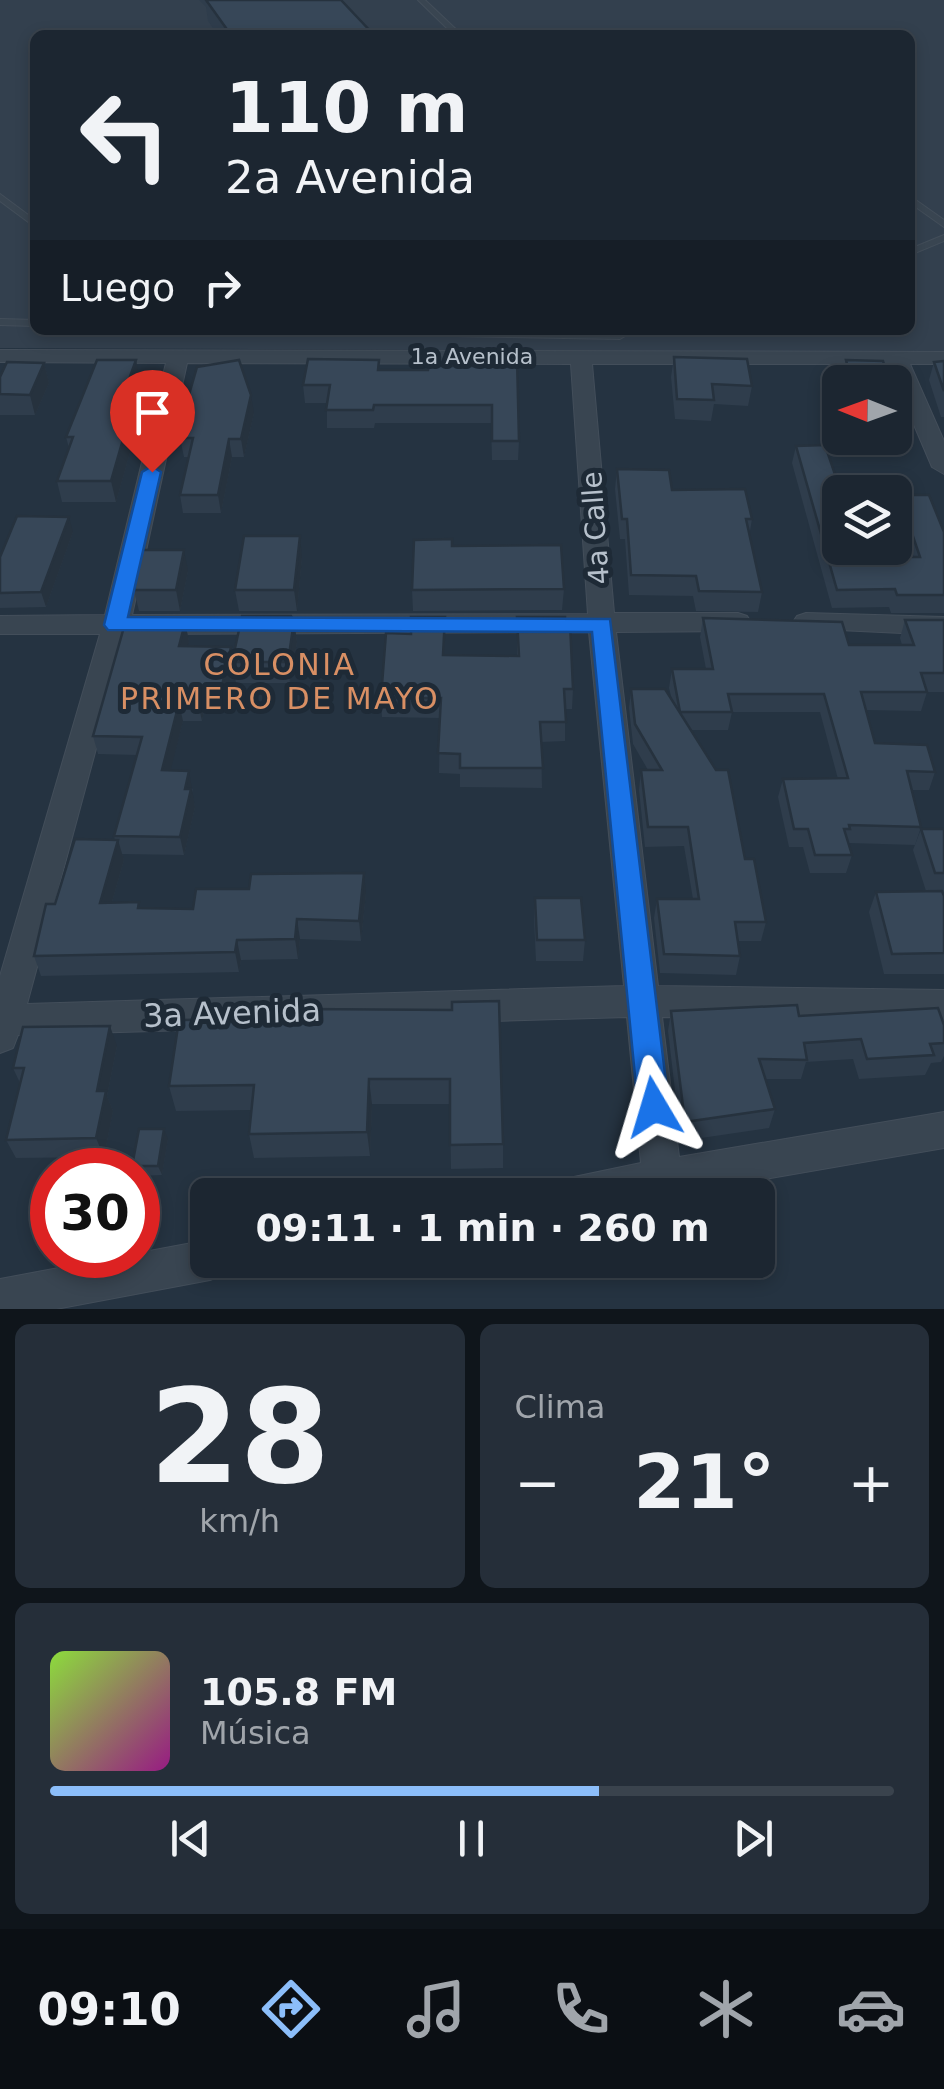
<!DOCTYPE html>
<html lang="es">
<meta charset="utf-8">
<style>
body{margin:0;font-family:"DejaVu Sans",sans-serif;background:#252e39;color:#f1f3f6;height:100vh;display:flex;flex-direction:column;font-size:38px;white-space:nowrap}
*{box-sizing:border-box;margin:0}
p{font-size:32px;color:#a0a5ab}
.icon{flex:none;width:55px;height:55px;fill:none;stroke:currentColor;stroke-width:2;stroke-linecap:round;stroke-linejoin:round}
.map{position:relative;height:1309px;overflow:hidden}
.sheet{display:flex;flex-direction:column;gap:15px;padding:15px;background:#0f151b;flex:1}
.sheet>*{flex:none}
.top-card{position:absolute;left:30px;top:30px;width:885px;height:305px;border-radius:15px;box-shadow:0 5px 15px #0003,0 0 0 2px #3a434d;background:#1c2631;color:#f1f3f6;overflow:hidden}
.needle{width:65px;rotate:271deg}
.controls{position:absolute;left:822px;top:365px;display:grid;gap:20px}
.controls a{display:grid;place-items:center;width:90px;height:90px;border-radius:15px;background:#1c2631;box-shadow:0 5px 15px #0003,0 0 0 2px #3a434d;font-size:50px}
.speed{position:absolute;left:30px;top:1148px;display:flex;gap:20px;font-size:50px;font-weight:700;text-align:center}
.speed>*{display:grid;place-content:center;width:130px;height:130px;border-radius:50%;background:#1c2631;box-shadow:0 5px 15px #0003,0 0 0 2px #3a434d;line-height:1}
.speed .limit{border:15px solid #d22;background:#fff;color:#111}
.pin{position:absolute;display:grid;place-items:center;width:85px;height:85px;color:#fff;margin:-102px -42px;border-radius:50% 50% 50% 0;rotate:-45deg;box-shadow:0 0 10px #0007}
.pin .icon{rotate:45deg}
.me{position:absolute;width:110px;margin:-55px;rotate:353deg;stroke-linejoin:round;filter:drop-shadow(0 0 8px #0008)}
.turn{display:flex;align-items:center;gap:35px;height:210px;padding:0 30px;font-size:45px}
.turn .icon{width:130px;height:130px;stroke-width:2.5}
.turn b{display:block;font-size:70px;line-height:85px}
.then{display:flex;align-items:center;height:95px;padding:0 30px;background:#0003;gap:20px;font-size:38px}
.big{font-size:75px;font-weight:600;line-height:1.1}
.sheet .tile{flex:1;display:flex;flex-direction:column;justify-content:center;gap:15px;min-width:0;padding:0 35px;border-radius:15px;background:#252e39}
.sheet .dial{align-items:center;gap:0}
.dial b{font-size:130px;line-height:1}
.song{display:flex;align-items:center;gap:30px}
.cover{width:120px;height:120px;border-radius:15px;background:linear-gradient(135deg,hsl(90 70% 55%),hsl(310 70% 35%))}
.played{height:10px;border-radius:5px;background:linear-gradient(90deg,#8cbefa 65%,#3a434d 65%)}
.keys{display:flex;justify-content:space-around;direction:ltr}
.heat{display:flex;justify-content:space-between;align-items:center;font-size:55px;direction:ltr}
.sheet .tiles{flex:1;display:grid;gap:15px;grid-template-columns:1fr 1fr}
.tile:last-child{grid-column:span 2}
.trip{position:absolute;left:190px;top:1178px;width:585px;height:100px;border-radius:15px;background:#1c2631;box-shadow:0 5px 15px #0003,0 0 0 2px #3a434d;font-weight:600;line-height:100px;text-align:center}
.tabs{display:flex;height:160px;justify-content:space-around;align-items:center;background:#0b0f14;color:#a0a5ab}
.tabs .icon{width:70px;height:70px}
.tabs .active{color:#8cbefa}
.tabs b{font-size:45px;color:#f1f3f6}
.map>svg:first-child{display:block}
.airport{fill:#33404e;fill-rule:evenodd}
.lines{fill:none;stroke-linecap:round;stroke-linejoin:round}
.lane-casing{stroke:#434e5a;stroke-width:2}
.street-casing{stroke:#434e5a;stroke-width:2}
.lane{fill:#394551;fill-rule:evenodd}
.street{fill:#394551;fill-rule:evenodd}
.wall{fill:#2f3d4c}
.shaded-wall{fill:#26323e}
.building{fill:#374758;stroke:#26323e;stroke-width:2.5}
.route{fill:#1a73e8;stroke:#114b97;stroke-width:2.5}
.labels{text-anchor:middle;stroke-width:10;stroke-linejoin:round;paint-order:stroke}
.far-street-label{font-size:22px;fill:#b6c0cb;stroke:#1e2a36}
.street-label{font-size:28px;fill:#b6c0cb;stroke:#1e2a36}
.neighbourhood-label{font-size:30px;letter-spacing:2.5px;fill:#d88f64;stroke:#1e2a36}
.near-street-label{font-size:32px;fill:#b6c0cb;stroke:#1e2a36}
</style>
<div class="map">
<svg width="944" height="1309" viewBox="0 0 944 1309">
<rect width="100%" height="100%" fill="#253341"/>
<path class="airport" d="M 0,0 L 944,0 L 944,352 L 0,348 ZM 35,35 L 910,35 L 910,330 L 35,330 Z"/>
<g class="lines">
<defs>
<g id="lane">
<polygon points="418,0 425,0 462,35 454,35"/>
<polygon points="0,194 35,220 35,227 0,201"/>
<polygon points="910,196 944,220 944,227 910,203"/>
<polygon points="944,235 944,241 910,255 910,249"/>
<polygon points="0,319 35,320 35,326 0,325"/>
<polygon points="280,330 620,333 625,336 620,339 285,333"/>
</g>
<g id="street">
<path d="M 0,350 L 944,352 L 944,364 L 910,364 L 944,441 L 944,474 L 932,467 L 888,364 L 592,364 L 614,613 L 738,613 L 747,616 L 751,622 L 747,628 L 738,631 L 616,632 L 658,986 L 944,990 L 944,1020 L 662,1017 L 679,1157 L 944,1112 L 944,1148 L 673,1195 L 545,1195 L 550,1182 L 641,1163 L 627,1017 L 18,1035 L 13,1048 L 0,1053 L 0,976 L 100,634 L 0,634 L 0,616 L 105,615 L 166,363 L 0,362 ZM 187,363 L 571,364 L 588,614 L 132,615 ZM 589,632 L 624,986 L 27,1004 L 127,634 Z"/>
<polygon points="806,613 944,617 944,635 797,628 793,622 797,616"/>
<polygon points="208,1240 208,1260 230,1260 224,1274 210,1280 56,1309 0,1309 0,1279"/>
</g>
</defs>
<use href="#lane" class="lane-casing"/>
<use href="#street" class="street-casing"/>
<use href="#lane" class="lane"/>
<use href="#street" class="street"/>
</g>
<g class="wall">
<polygon points="199,0 341,0 374,35 218,35 208,21 206,7"/>
<polygon points="674,357 752,386 748,406 714,404 711,421 675,419 671,377"/>
<polygon points="846,360 889,382 842,382"/>
<polygon points="944,361 944,417 941,417 929,380 934,362"/>
<polygon points="44,363 49,383 35,415 0,415 0,377"/>
<polygon points="482,366 519,441 518,460 492,460 491,423 375,423 374,428 327,428 327,403 305,403 303,385 379,370 428,370"/>
<polygon points="140,380 128,415 130,415 135,435 116,502 62,502 57,481 69,448 66,437"/>
<polygon points="254,413 244,457 232,457 221,513 183,513 180,495 189,457 184,457 180,438"/>
<polygon points="796,446 863,557 909,557 895,514 899,495 944,532 944,613 891,613 889,607 832,608 792,463"/>
<polygon points="617,469 752,519 749,537 762,592 758,612 696,611 693,596 629,595 625,539 620,539 615,489"/>
<polygon points="73,532 46,607 0,608 0,557"/>
<polygon points="452,546 564,589 562,610 413,611 412,590"/>
<polygon points="302,557 297,611 239,611 235,590"/>
<polygon points="188,571 180,611 139,611 134,590"/>
<polygon points="445,617 444,655 517,656 517,617 573,689 572,709 565,709 565,741 541,742 542,788 460,787 460,774 439,773 440,718 382,717 381,698 411,634"/>
<polygon points="703,618 849,645 902,645 900,638 905,620 944,620 944,692 927,692 921,711 866,710 875,743 935,772 929,790 912,790 921,827 915,845 849,843 852,855 846,873 810,873 803,847 789,847 778,797 783,779 838,779 820,712 732,712 728,730 691,730 745,859 766,922 761,941 738,941 740,956 736,975 660,973 654,918 657,899 693,899 684,846 645,847 639,790 641,770 648,770 633,744 629,708 631,689 672,700 669,688 672,669 706,669 700,637"/>
<polygon points="294,621 297,642 290,683 236,683 233,667 223,712 204,711 202,721 183,721 170,770 193,789 192,793 195,807 184,855 122,854 124,860 112,902 141,908 193,909 366,893 361,941 300,939 298,959 241,960 239,972 41,976 34,956 55,904 115,840 114,836 137,755 98,754 93,736 185,623 189,641 187,646 231,647 233,660"/>
<polygon points="921,829 944,829 944,974 884,974 869,912 876,892 926,891 913,850"/>
<polygon points="535,898 585,940 583,961 536,961 534,919"/>
<polygon points="452,1010 503,1144 503,1168 451,1169 450,1104 372,1104 370,1156 254,1158 249,1134 251,1110 176,1111 169,1086"/>
<polygon points="671,1011 799,1016 944,1025 944,1056 941,1062 931,1063 925,1075 859,1079 853,1059 806,1062 801,1079 765,1079 775,1109 769,1128 681,1141 668,1031"/>
<polygon points="117,1046 107,1096 113,1111 104,1157 16,1158 6,1140 20,1083 13,1068"/>
<polygon points="168,1139 162,1175 138,1176 138,1170 133,1170 132,1166"/>
</g>
<g class="shaded-wall">
<polygon points="136,360 140,380 121,435 116,415"/>
<polygon points="44,363 49,383 35,415 30,395"/>
<polygon points="251,395 254,413 244,457 241,439"/>
<polygon points="130,415 135,435 116,502 111,481"/>
<polygon points="229,439 232,457 221,513 218,495"/>
<polygon points="69,517 73,532 46,607 41,592"/>
<polygon points="300,536 302,557 297,611 294,590"/>
<polygon points="184,550 188,571 180,611 176,590"/>
<polygon points="294,621 297,642 290,683 288,662"/>
<polygon points="185,623 189,641 183,664 179,646"/>
<polygon points="231,647 233,667 223,712 220,694"/>
<polygon points="201,693 204,711 202,721 198,703"/>
<polygon points="179,703 183,721 166,788 162,770"/>
<polygon points="189,771 195,807 184,855 180,837 185,789"/>
<polygon points="118,840 124,860 106,923 100,903"/>
<polygon points="364,873 366,893 361,941 359,921"/>
<polygon points="297,919 300,939 298,959 295,939"/>
<polygon points="237,940 241,960 239,972 235,952"/>
<polygon points="110,1026 117,1046 107,1096 113,1111 104,1157 96,1138 97,1091"/>
<polygon points="369,1079 372,1104 370,1156 367,1132"/>
<polygon points="164,1129 168,1139 162,1175 158,1166"/>
</g>
<g class="building">
<polygon points="206,0 341,0 374,35 231,35"/>
<polygon points="482,357 517,357 519,441 492,441 492,405 374,405 373,410 326,410 330,385 303,385 308,359 379,360 378,370 428,370 429,366 482,366"/>
<polygon points="674,357 747,359 752,386 712,384 714,400 677,399"/>
<polygon points="97,360 136,360 116,415 130,415 111,481 57,481 73,437 66,437"/>
<polygon points="239,360 251,395 241,439 229,439 218,495 180,495 193,438 180,438 182,419 197,367"/>
<polygon points="846,360 883,361 889,382 852,382"/>
<polygon points="944,361 944,391 934,362"/>
<polygon points="7,362 44,363 30,395 0,394 0,377"/>
<polygon points="825,445 841,492 840,548 860,548 863,557 920,557 899,495 929,495 944,532 944,595 897,595 895,589 837,590 796,446"/>
<polygon points="617,469 669,470 672,490 745,489 752,519 746,519 762,592 699,591 696,576 631,575 627,519 622,519"/>
<polygon points="17,516 69,517 41,592 0,593 0,557"/>
<polygon points="244,536 300,536 294,590 235,590"/>
<polygon points="452,539 452,546 561,545 564,589 412,590 414,540"/>
<polygon points="141,550 184,550 176,590 134,590"/>
<polygon points="242,616 291,616 294,621 288,662 232,662"/>
<polygon points="411,617 445,617 443,655 519,656 517,617 565,617 565,623 570,623 573,689 564,689 566,722 540,722 543,768 460,768 460,754 438,753 441,698 381,698 386,633 411,634"/>
<polygon points="703,618 842,622 849,645 914,645 905,620 944,620 944,673 921,673 927,692 861,692 875,743 927,745 935,772 907,771 921,827 849,825 850,829 844,829 852,855 815,855 808,829 794,829 783,779 848,778 824,694 728,694 732,712 680,712 672,669 713,669"/>
<polygon points="126,620 185,623 179,646 231,647 220,694 201,693 198,703 179,703 162,770 189,771 185,789 191,789 180,837 114,836 142,737 93,736"/>
<polygon points="631,689 665,689 716,770 728,770 745,859 754,859 766,922 735,922 740,956 664,954 657,899 699,899 688,827 648,827 641,770 662,770 635,724"/>
<polygon points="921,829 944,829 944,873 935,873"/>
<polygon points="75,839 118,840 100,903 139,902 138,908 193,909 196,889 249,889 251,874 364,873 359,921 297,919 295,939 237,940 235,952 34,956 46,904 55,904"/>
<polygon points="942,891 944,896 944,953 892,954 876,892"/>
<polygon points="535,898 581,898 585,940 537,940"/>
<polygon points="499,1001 503,1144 450,1145 450,1079 369,1079 367,1132 249,1134 254,1085 169,1086 179,1020 302,1019 303,1009 452,1010 452,1002"/>
<polygon points="797,1005 799,1016 938,1008 944,1025 944,1043 930,1044 934,1055 867,1059 861,1039 804,1043 807,1060 759,1059 775,1109 685,1122 671,1011"/>
<polygon points="110,1026 97,1091 106,1091 96,1138 6,1140 24,1068 13,1068 23,1027"/>
<polygon points="139,1129 164,1129 158,1166 132,1166"/>
</g>
<polygon class="route" points="152,466 161,472 128,617 610,619 669,1107 664,1117 654,1121 643,1117 638,1107 592,632 108,630 104,625 142,472"/>
<g class="labels">
<g class="far-street-label">
<text x="472" y="364">1a Avenida</text>
</g>
<g class="street-label">
<text transform="translate(595 528) rotate(-94)" y="10">4a Calle</text>
</g>
<g class="neighbourhood-label">
<text x="280" y="675">COLONIA<tspan x="280" dy="34">PRIMERO DE MAYO</tspan></text>
</g>
<g class="near-street-label">
<text transform="translate(232 1013) rotate(-2)" y="11">3a Avenida</text>
</g>
</g>
</svg>
<div class="controls">
<a><svg class="needle" viewBox="-14 -14 28 28"><path d="M0-13l5 13h-10z" fill="#e53935"/><path d="M0 13l5-13h-10z" fill="#a0a5ab"/></svg></a>
<a><svg class="icon" aria-label="layers" viewBox="0 0 24 24"><path d="M12 4l9 5-9 5-9-5zM3 14l9 5 9-5"/></svg></a>
</div>
<div class="speed"><div class="limit">30</div></div>
<div class="pin" style="left:152px;top:472px;background:#d93025"><svg class="icon" aria-label="arrive" viewBox="0 0 24 24"><path d="M6 21V4h12l-3 4 3 4H6"/></svg></div>
<svg class="me" style="left:654px;top:1107px" viewBox="-20 -20 40 40"><path d="M0-17L14 15 0 8-14 15z" fill="#1a73e8" stroke="#fff" stroke-width="4"/></svg>
<div class="trip">09:11 · 1 min · 260 m</div>
<div class="top-card">
<div class="turn"><svg class="icon" aria-label="left" viewBox="0 0 24 24"><path d="M17 20v-9H6M10 6l-5 5 5 5"/></svg><div><b>110 m</b>2a Avenida</div></div>
<div class="then">Luego<svg class="icon" aria-label="right" viewBox="0 0 24 24"><path d="M7 20v-9h11M14 6l5 5-5 5"/></svg></div>
</div>
</div>
<section class="sheet">
<div class="tiles">
<div class="tile dial"><b>28</b><p>km/h</p></div>
<div class="tile"><p>Clima</p>
<div class="heat"><a>−</a><b class="big">21°</b><a>+</a></div>
</div>
<div class="tile">
<div class="song"><i class="cover"></i><div><b>105.8 FM</b><p>Música</p></div></div>
<div class="played"></div>
<div class="keys"><svg class="icon" aria-label="previous" viewBox="0 0 24 24"><path d="M18 5L8 12l10 7zM5 5v14"/></svg><svg class="icon" aria-label="pause" viewBox="0 0 24 24"><path d="M8 5v14M16 5v14"/></svg><svg class="icon" aria-label="next" viewBox="0 0 24 24"><path d="M6 5l10 7-10 7zM19 5v14"/></svg></div>
</div>
</div>
</section>
<nav class="tabs">
<b>09:10</b>
<svg class="icon active" aria-label="directions" viewBox="0 0 24 24"><path d="M12 3l9 9-9 9-9-9zM9 14v-3h6M13 9l2 2-2 2"/></svg>
<svg class="icon" aria-label="music" viewBox="0 0 24 24"><path d="M9 18V5l10-2v13"/><circle cx="6" cy="18" r="3"/><circle cx="16" cy="16" r="3"/></svg>
<svg class="icon" aria-label="phone" viewBox="0 0 24 24"><path d="M5 4h4l2 5-3 2q2 4 5 5l2-3 5 2v4C11 20 4 13 5 4z"/></svg>
<svg class="icon" aria-label="climate" viewBox="0 0 24 24"><path d="M12 3v18M4 7l16 10M4 17L20 7"/></svg>
<svg class="icon" aria-label="car" viewBox="0 0 24 24"><path d="M5 17H2v-5l4-1 3-4h7l3 4 3 1v5h-3M9 17h6M6 11h13"/><circle cx="7" cy="17" r="2"/><circle cx="17" cy="17" r="2"/></svg>
</nav>
